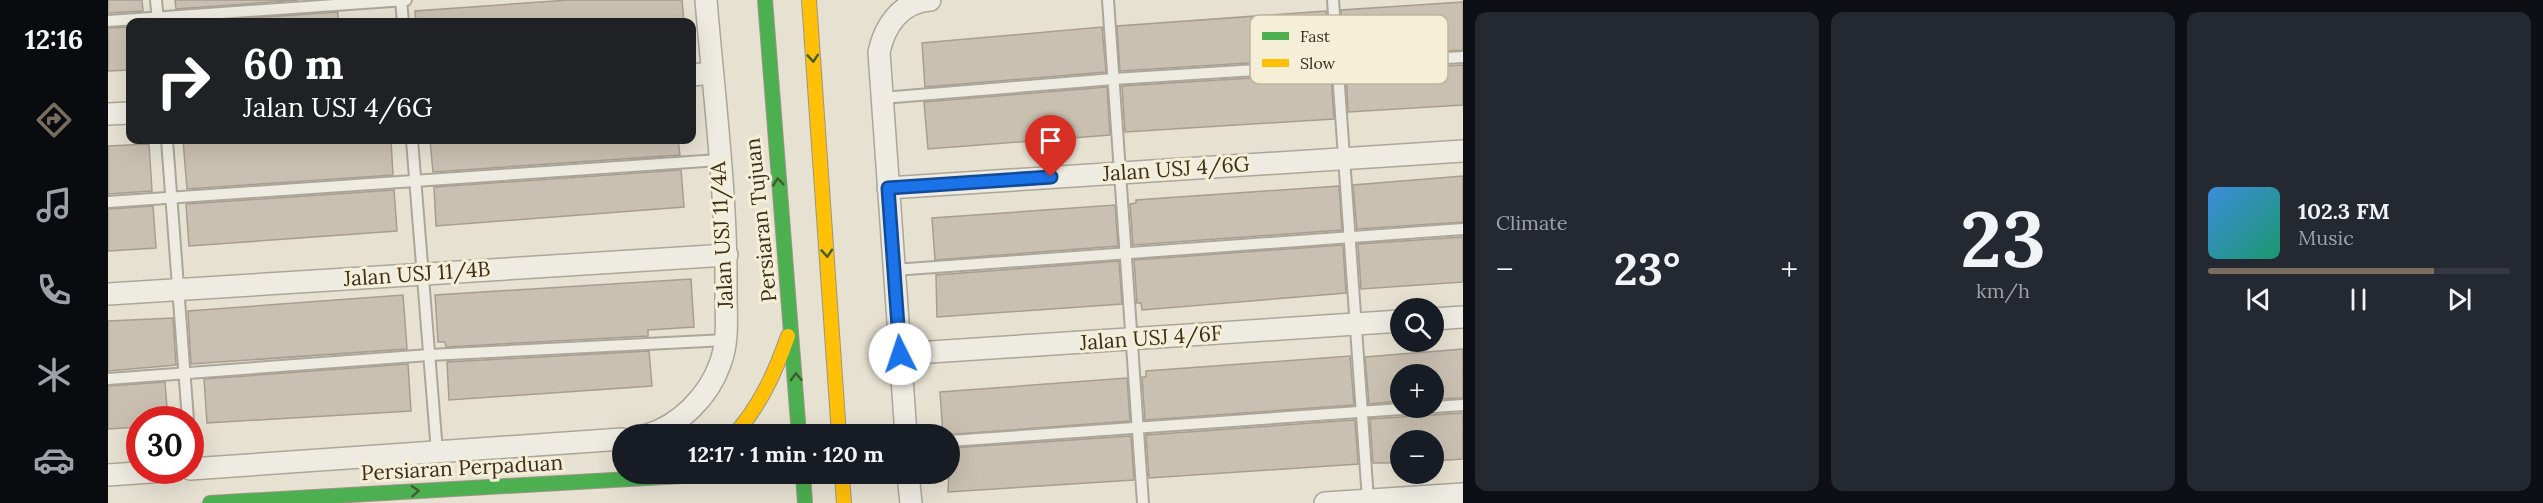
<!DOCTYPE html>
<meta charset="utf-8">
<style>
body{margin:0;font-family:Lora,serif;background:#242831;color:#f1f3f6;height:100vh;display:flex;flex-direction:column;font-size:22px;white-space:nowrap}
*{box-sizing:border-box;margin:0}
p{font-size:20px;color:#9ea1a6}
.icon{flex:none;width:33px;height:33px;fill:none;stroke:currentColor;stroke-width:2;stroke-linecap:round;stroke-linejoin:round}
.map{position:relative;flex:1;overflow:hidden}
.side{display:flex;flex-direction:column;gap:12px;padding:12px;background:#0d0f14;width:1080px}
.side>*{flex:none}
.top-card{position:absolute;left:18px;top:18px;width:570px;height:126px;border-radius:12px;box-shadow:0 6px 24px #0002;background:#202124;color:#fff;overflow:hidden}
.tools{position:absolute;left:1282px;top:298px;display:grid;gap:12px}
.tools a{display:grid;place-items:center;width:54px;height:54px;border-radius:50%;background:#171b24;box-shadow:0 6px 24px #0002;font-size:30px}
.speed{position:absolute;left:18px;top:406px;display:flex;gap:12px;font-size:30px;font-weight:700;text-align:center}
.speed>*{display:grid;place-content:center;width:78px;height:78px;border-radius:50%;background:#171b24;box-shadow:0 6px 24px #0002;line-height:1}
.speed .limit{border:9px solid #d22;background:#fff;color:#111}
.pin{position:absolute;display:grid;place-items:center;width:51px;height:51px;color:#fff;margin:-62px -26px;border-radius:50% 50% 50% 0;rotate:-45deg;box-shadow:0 0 6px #0007}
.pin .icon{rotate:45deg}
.me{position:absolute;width:66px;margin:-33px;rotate:356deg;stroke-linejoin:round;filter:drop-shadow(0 0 4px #0008)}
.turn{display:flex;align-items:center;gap:21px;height:126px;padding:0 18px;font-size:27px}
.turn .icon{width:78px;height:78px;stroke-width:2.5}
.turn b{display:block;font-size:42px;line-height:51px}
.big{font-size:45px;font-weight:700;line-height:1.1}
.side .widget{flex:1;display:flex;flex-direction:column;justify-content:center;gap:9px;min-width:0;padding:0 21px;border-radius:12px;background:#242831}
.side .dial{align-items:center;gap:0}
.dial b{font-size:78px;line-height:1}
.song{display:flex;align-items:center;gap:18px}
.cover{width:72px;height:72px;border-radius:9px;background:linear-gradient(135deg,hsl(210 70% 55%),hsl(160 70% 35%))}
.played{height:6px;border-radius:3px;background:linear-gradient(90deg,#786d5e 75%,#363941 75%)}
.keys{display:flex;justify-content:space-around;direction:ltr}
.heat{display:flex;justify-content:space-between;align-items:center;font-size:33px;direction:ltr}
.side .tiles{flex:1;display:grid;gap:12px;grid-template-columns:repeat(3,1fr)}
.trip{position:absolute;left:504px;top:424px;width:348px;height:60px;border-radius:30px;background:#171b24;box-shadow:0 6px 24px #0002;font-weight:700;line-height:60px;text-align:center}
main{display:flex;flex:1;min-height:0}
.dock{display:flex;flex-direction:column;width:108px;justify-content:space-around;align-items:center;background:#090b0e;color:#9ea1a6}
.dock .icon{width:42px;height:42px}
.dock .selected{color:#786d5e}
.dock b{font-size:27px;color:#f1f3f6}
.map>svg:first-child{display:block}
.building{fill:#cac0b1;stroke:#a79d90;stroke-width:1.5}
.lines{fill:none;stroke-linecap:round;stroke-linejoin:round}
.lane-casing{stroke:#aca699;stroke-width:14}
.street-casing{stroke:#aca699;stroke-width:24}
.fast-casing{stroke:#9c9589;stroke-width:16}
.slow-casing{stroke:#9c9589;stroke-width:16}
.lane{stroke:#eeebe2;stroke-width:10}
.street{stroke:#eeebe2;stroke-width:21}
.fast{stroke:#4caf50;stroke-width:14}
.slow{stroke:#ffc107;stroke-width:14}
.oneway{stroke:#425c31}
.route-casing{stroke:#114b97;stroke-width:15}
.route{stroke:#1a73e8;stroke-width:10}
.labels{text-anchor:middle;stroke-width:6;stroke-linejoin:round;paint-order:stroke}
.street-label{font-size:21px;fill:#3c2f20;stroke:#f6efd7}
.key{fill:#f6efd7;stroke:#beb5a0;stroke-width:1.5}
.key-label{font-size:16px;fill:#3c2f20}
</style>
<main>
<nav class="dock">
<b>12:16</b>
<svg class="icon selected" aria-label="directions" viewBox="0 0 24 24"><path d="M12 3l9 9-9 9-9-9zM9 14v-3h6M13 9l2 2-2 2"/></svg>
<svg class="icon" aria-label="music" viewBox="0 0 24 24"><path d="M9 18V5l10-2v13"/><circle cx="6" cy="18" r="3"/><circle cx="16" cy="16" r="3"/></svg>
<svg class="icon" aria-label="phone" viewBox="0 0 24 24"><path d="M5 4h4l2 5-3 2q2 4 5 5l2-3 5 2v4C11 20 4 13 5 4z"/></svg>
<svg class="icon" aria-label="climate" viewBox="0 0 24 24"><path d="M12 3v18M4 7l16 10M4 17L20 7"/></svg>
<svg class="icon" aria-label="car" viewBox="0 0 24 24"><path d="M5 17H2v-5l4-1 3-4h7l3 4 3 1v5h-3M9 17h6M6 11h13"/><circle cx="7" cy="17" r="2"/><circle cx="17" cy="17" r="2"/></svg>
</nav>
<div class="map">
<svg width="1355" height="503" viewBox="0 0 1355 503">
<rect width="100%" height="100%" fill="#e6e1d1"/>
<g class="building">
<polygon points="0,0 34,0 35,11 0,13"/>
<polygon points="67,0 191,0 68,9"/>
<polygon points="461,0 574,0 576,22 308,22 307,11"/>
<polygon points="1355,2 1355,50 1237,57 1233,10"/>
<polygon points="1218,11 1222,58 1012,71 1009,26"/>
<polygon points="230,12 230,22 85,22"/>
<polygon points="22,27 22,70 0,71 0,28"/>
<polygon points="994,27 998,72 817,87 814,43"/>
<polygon points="1355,65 1355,105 1240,112 1238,72"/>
<polygon points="1223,73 1226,119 1017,132 1014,86"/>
<polygon points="999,87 1002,135 820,149 816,102"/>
<polygon points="75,140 283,140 285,175 79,189"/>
<polygon points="322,140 570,140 572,155 325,172"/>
<polygon points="41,144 44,191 0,194 0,146"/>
<polygon points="573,170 576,207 328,226 326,187"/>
<polygon points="1355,176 1355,222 1249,229 1245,185"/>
<polygon points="1231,186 1234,230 1025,245 1022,204 1028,203 1028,200"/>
<polygon points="286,190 289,231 81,246 78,204"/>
<polygon points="1007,205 1010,246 827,260 824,218"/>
<polygon points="45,206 48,248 0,251 0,209"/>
<polygon points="1355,237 1355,282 1253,289 1250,244"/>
<polygon points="1235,245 1238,293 1034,310 1033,303 1029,303 1026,260"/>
<polygon points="1011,261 1014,304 829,317 828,275"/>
<polygon points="583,279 586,327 540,330 540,336 338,347 337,342 330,342 327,295"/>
<polygon points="295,295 299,349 83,364 80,311"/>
<polygon points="65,318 68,365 0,371 0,321"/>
<polygon points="1355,349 1355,398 1326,399 1326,375 1293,375 1293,401 1261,404 1257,357"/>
<polygon points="541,351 544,386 341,400 339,362"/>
<polygon points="1242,356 1246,405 1037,420 1034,377 1038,377 1038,371"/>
<polygon points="300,364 303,411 99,423 96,379"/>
<polygon points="1019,378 1022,421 835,435 832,392"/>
<polygon points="57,382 60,420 32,420 32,427 0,429 0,386"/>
<polygon points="1355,413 1355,459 1326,461 1326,441 1293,441 1293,463 1265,463 1262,419"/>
<polygon points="1247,420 1250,464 1041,478 1038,435"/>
<polygon points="1023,436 1026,480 840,492 842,448"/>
</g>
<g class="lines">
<defs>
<g id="lane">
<polyline points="48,0 50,22"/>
<polyline points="293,0 295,22"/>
<polyline points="1000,0 1035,503"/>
<polyline points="1225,0 1260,500"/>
<polyline points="0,21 298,0"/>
<polyline points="774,98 1006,79 1355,57"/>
<polyline points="59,140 80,420"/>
<polyline points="304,140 329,452"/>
<polyline points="0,202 611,160"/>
<polyline points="786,270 1355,229"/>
<polyline points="0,379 321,355 618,340"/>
<polyline points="1326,407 1355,405"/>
<polyline points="842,441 1307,408"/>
<polyline points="82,453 84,469"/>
</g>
<g id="street">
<polyline points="584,75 604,73"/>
<polyline points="0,114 22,113"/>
<polyline points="780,188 1355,151"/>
<polyline points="0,294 619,255"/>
<polyline points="1326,319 1355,317"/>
<polyline points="792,354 1293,321"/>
<path d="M 539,435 C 571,426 601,396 612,364 C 621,341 618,315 618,292 C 619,195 606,97 598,0"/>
<path d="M 798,435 L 771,52 C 777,25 793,2 822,0"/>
<polyline points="82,469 514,439"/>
<polyline points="800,474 803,503"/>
<polyline points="0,475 57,471"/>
<polyline points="1217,503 1355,494"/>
</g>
<g id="fast">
<polyline points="657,0 691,435"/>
<polyline points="695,474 697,503"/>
<polyline points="102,503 609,474"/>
</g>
<g id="slow">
<polyline points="701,0 731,435"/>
<path d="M 626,435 C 652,406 667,373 680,336"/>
<polyline points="734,474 736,503"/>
</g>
</defs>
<use href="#lane" class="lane-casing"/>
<use href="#street" class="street-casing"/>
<use href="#fast" class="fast-casing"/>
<use href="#slow" class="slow-casing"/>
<use href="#lane" class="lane"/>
<use href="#street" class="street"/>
<use href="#fast" class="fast"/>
<use href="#slow" class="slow"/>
</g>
<defs><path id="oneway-chevron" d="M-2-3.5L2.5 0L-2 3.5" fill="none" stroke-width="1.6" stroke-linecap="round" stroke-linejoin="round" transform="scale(1.5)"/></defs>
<g class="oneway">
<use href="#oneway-chevron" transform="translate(705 58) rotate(86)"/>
<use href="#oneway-chevron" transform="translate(670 182) rotate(-96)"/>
<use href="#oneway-chevron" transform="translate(719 253) rotate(86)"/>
<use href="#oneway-chevron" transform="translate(688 377) rotate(-93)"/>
<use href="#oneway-chevron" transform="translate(307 491) rotate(-3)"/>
</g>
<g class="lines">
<defs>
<polyline id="route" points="792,354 780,188 943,177"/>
</defs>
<use href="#route" class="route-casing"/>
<use href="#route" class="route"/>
</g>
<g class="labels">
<g class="street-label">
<text transform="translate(1068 169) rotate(-4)" y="7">Jalan USJ 4/6G</text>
<text transform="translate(653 220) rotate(-96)" y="7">Persiaran Tujuan</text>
<text transform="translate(614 235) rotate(-93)" y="7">Jalan USJ 11/4A</text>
<text transform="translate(309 274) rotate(-4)" y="7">Jalan USJ 11/4B</text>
<text transform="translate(1043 338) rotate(-4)" y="7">Jalan USJ 4/6F</text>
<text transform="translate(354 468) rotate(-3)" y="7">Persiaran Perpaduan</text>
</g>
</g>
<rect x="1142" y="15" width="198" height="69" rx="9" class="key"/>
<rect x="1154" y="32" width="27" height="8" fill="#4caf50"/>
<rect x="1154" y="59" width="27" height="8" fill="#ffc107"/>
<g class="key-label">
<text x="1192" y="42">Fast</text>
<text x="1192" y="69">Slow</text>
</g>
</svg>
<div class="tools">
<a><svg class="icon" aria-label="search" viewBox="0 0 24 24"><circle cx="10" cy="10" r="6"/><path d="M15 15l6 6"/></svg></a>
<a>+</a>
<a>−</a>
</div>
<div class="speed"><div class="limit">30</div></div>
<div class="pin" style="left:943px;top:177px;background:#d93025"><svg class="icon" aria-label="arrive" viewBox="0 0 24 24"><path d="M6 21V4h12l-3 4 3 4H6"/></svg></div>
<svg class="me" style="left:792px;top:354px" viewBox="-20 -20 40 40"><circle r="19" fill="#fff"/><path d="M0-13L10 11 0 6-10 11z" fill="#1a73e8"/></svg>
<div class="trip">12:17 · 1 min · 120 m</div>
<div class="top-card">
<div class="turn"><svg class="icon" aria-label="right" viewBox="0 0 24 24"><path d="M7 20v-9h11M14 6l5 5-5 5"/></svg><div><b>60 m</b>Jalan USJ 4/6G</div></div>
</div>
</div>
<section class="side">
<div class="tiles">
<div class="widget"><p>Climate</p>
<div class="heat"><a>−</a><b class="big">23°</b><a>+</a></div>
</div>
<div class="widget dial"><b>23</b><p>km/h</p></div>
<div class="widget">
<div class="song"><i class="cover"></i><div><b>102.3 FM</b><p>Music</p></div></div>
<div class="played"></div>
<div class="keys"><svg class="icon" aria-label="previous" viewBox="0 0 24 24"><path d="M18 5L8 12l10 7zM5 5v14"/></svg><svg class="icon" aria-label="pause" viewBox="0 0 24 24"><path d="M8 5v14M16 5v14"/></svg><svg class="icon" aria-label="next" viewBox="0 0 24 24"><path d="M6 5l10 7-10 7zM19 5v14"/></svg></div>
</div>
</div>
</section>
</main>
